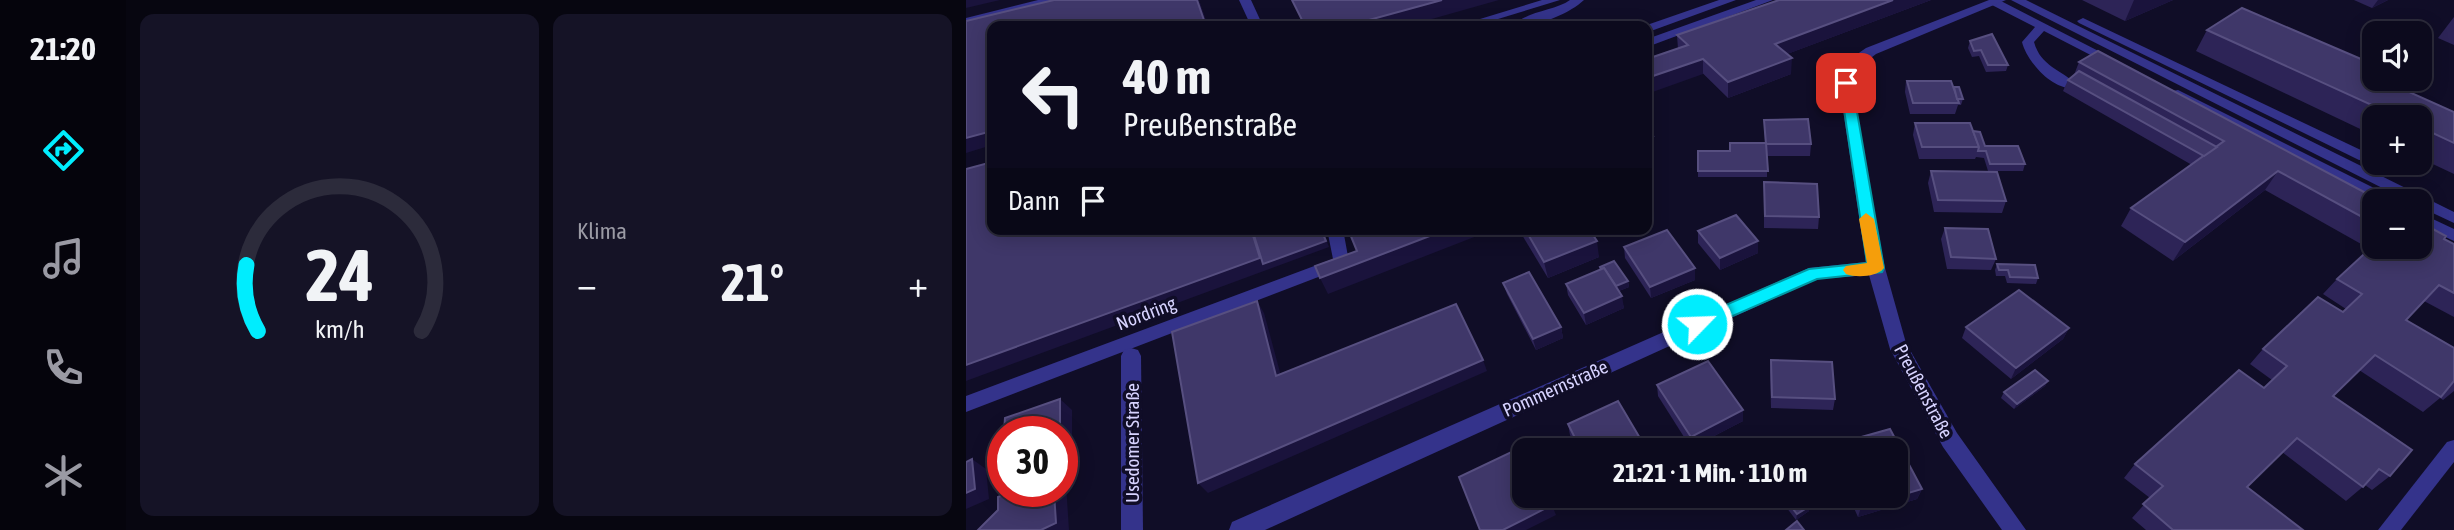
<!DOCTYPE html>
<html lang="de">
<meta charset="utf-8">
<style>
body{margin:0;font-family:"Asap Condensed",sans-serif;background:#151326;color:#f1f3f6;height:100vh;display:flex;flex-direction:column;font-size:26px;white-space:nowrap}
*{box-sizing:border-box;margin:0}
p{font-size:23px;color:#9a9aa4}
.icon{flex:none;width:38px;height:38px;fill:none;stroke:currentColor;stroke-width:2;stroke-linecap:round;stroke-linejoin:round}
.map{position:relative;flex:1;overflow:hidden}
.details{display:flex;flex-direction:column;gap:14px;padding:14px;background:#070610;width:840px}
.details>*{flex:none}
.guide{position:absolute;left:21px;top:21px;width:665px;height:214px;border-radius:14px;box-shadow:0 4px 18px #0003,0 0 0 2px #2c2b3b;background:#0c0a1d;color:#f1f3f6;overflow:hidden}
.fabs{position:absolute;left:1396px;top:21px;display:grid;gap:14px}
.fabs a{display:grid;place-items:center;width:70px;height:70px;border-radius:14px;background:#0c0a1d;box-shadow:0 4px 18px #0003,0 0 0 2px #2c2b3b;font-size:35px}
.speed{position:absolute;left:21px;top:416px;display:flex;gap:14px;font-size:35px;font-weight:700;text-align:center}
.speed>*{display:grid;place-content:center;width:91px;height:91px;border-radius:50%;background:#0c0a1d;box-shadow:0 4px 18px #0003,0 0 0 2px #2c2b3b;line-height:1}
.speed .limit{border:10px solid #d22;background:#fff;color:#111}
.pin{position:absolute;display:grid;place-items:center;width:60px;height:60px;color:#fff;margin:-30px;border-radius:14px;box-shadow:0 4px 10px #0006}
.me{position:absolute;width:77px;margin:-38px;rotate:66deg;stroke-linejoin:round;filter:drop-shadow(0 0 5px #0008)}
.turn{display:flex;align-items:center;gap:24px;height:147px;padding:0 21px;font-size:32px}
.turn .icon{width:91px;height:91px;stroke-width:2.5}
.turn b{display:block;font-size:49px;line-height:60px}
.then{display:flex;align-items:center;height:66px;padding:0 21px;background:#0003;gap:14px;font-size:26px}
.big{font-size:52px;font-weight:700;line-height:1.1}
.details .card{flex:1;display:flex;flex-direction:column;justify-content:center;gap:10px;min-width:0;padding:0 24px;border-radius:14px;background:#151326}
.details .dial{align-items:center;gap:0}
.dial svg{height:182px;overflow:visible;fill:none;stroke:#2c2b3b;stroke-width:7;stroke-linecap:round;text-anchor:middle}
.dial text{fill:#f1f3f6;stroke:none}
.heat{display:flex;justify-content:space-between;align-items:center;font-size:38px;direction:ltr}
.details .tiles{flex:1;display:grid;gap:14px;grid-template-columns:repeat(2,1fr)}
.trip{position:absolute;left:546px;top:438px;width:396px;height:70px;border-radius:14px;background:#0c0a1d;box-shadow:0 4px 18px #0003,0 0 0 2px #2c2b3b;font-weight:700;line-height:70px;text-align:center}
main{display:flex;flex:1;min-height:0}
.menu{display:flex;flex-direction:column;width:126px;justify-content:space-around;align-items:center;background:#05040c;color:#9a9aa4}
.menu .icon{width:49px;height:49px}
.menu .on{color:#00edfe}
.menu b{font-size:32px;color:#f1f3f6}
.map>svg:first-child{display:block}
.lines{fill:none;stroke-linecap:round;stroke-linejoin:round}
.service{fill:#34338b;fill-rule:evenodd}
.minor{fill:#34338b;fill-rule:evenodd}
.wall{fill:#2d2457}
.shaded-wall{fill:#1a133c}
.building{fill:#3f3769;stroke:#574f80;stroke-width:2}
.route{fill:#00edfe;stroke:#009aa5;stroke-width:2}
.slow{fill:#f59e0b}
.labels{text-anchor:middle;stroke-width:7;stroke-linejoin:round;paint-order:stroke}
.street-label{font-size:19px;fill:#d7d3ff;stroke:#100d27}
</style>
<main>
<nav class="menu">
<b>21:20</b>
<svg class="icon on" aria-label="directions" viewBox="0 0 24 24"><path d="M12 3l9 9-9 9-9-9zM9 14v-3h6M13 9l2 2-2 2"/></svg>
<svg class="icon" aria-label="music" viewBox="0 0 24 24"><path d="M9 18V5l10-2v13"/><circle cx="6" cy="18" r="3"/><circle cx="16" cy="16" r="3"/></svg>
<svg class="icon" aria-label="phone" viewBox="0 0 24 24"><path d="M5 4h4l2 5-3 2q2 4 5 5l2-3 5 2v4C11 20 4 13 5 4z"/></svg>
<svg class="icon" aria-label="climate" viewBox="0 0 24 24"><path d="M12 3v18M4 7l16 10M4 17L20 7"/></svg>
</nav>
<section class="details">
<div class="tiles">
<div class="card dial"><svg viewBox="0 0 100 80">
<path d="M14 69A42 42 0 1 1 86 69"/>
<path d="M14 69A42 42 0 0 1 9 40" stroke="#00edfe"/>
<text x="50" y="56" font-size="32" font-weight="700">24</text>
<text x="50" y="72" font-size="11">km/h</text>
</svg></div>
<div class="card"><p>Klima</p>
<div class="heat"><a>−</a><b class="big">21°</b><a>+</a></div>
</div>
</div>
</section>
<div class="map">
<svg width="1488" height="530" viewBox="0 0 1488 530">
<rect width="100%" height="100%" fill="#100d27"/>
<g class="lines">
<g class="service">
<polygon points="72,0 92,0 0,24 0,18"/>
<polygon points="273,0 285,0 297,26 285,26"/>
<polygon points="576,0 594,0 509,26 491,26"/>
<path d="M 604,0 L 618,0 C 602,15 569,27 548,26 C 559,11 589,11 604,0 Z"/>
<polygon points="753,0 770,0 685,31 681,32 681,26 678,26"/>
<polygon points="790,0 807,0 681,47 681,39"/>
<path d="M 1024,0 L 1033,0 L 1154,62 L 1152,65 L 1144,65 L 1078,31 L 1068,42 C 1075,67 1095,69 1111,85 L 1109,88 C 1087,91 1061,62 1056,42 L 1069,27 L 1024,4 Z"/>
<polygon points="1045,0 1060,0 1488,212 1488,223 1454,207 1454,201 1442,201"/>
<polygon points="1117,18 1399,152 1409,150 1409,159 1393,160 1113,23 1111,21"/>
<polygon points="1212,90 1426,197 1428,201 1409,201 1207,97 1207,91"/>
<polygon points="1454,213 1488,229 1488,241 1454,225"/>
<polygon points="361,229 377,229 383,262 381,266 0,412 0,396 367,259"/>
<polygon points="1488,440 1488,462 1435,530 1412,530 1481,442"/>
</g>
<g class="minor">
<path d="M 1023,0 L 1040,0 L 910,54 L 893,67 L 887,83 L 908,218 L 919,268 L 940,343 L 991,433 L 1060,530 L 1036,530 L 977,447 L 924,349 L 903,275 L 851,279 L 299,530 L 263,530 L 266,522 L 843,268 L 900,262 L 873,83 C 876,66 886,57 900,48 Z"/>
<polygon points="165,348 172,350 175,356 177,530 155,530 155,356 158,350"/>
</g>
</g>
<g class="wall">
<polygon points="813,0 965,0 821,54 825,74 762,98 712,49 711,35"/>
<polygon points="1116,0 1207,0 1159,21"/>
<polygon points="1388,0 1422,0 1406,8"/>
<polygon points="1488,17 1488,45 1472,38"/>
<polygon points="1241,30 1488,112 1488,174 1454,158 1454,117 1409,117 1409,136 1230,51"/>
<polygon points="1004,41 1042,65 1040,71 1020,72 1013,56 1006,57 1002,48"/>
<polygon points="1113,62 1409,201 1409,247 1454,247 1478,239 1488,244 1488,317 1458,301 1440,320 1488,348 1488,391 1477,400 1474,398 1457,412 1393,370 1367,396 1424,476 1406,490 1399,485 1380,501 1316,452 1281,487 1337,530 1180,530 1166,518 1184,498 1158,478 1169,464 1298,388 1306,380 1284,364 1297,349 1377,312 1380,309 1357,294 1371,279 1404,249 1299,190 1207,261 1155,226 1165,208 1226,165 1097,91 1102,80 1108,75"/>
<polygon points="940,81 987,87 997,99 995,105 992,105 989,114 944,114 939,92"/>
<polygon points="798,120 845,144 844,156 801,156 801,177 732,177 732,151 764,151 799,143"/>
<polygon points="949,123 1007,131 1019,146 1059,164 1057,171 1022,171 1018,158 1010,157 1009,159 953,159 947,135"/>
<polygon points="965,171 1040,201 1036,213 968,212 962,183"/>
<polygon points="798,182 853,217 852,229 798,228"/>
<polygon points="979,228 1030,259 1025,270 981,269 975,239"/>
<polygon points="555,229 623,229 633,257 582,278 556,235"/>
<polygon points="732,231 792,241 792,253 754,270 732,243"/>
<polygon points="658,247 729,280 685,298 659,258"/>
<polygon points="1031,264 1072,278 1070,284 1041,283 1039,276 1030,276 1029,270"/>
<polygon points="634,267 662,281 663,287 653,291 658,308 620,325 602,295 600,284 634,270"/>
<polygon points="537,283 595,327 597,338 570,350 541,294"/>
<polygon points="1000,327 1103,328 1097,339 1045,379 996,338"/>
<polygon points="805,360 869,399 867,410 805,408 804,371"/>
<polygon points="1082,381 1079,386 1048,409 1035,398 1038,392"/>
<polygon points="691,385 777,410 777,421 725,448 692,396"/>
<polygon points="602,424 681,450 612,450 604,435"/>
<polygon points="924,429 956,489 951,499 892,517 882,495 929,495 929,450 866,450 867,445"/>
<polygon points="636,495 673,495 643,510"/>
<polygon points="811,495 835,495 843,511 830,520"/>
</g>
<g class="shaded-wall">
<polygon points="0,0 34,0 0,8"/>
<polygon points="231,0 233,0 242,26 240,26"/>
<polygon points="476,0 533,0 441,26 381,26"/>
<polygon points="927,0 965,0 808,59 809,44"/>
<polygon points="1168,0 1207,0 1159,21"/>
<polygon points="1412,0 1422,0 1406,8"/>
<polygon points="826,58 825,74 762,98 762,82"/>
<polygon points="737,59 737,74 681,94 681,78"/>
<polygon points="26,131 26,145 0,153 0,138"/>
<polygon points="687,136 688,152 681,155 681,138"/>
<polygon points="1312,171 1299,190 1207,261 1219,242"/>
<polygon points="285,229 356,229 363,247 0,381 0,365"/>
<polygon points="482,229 520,229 521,232 362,294 354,278"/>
<polygon points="631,241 633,257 582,278 578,262"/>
<polygon points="792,241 792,253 754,270 754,258"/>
<polygon points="729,268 729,280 685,298 684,287"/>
<polygon points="662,281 663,287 648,293 647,287"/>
<polygon points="656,296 658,308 620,325 618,313"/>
<polygon points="291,301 298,313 318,387 310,376"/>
<polygon points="595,327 597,338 570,350 567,339"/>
<polygon points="1103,328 1097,339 1045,379 1050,368"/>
<polygon points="517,360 521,371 242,493 232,483"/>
<polygon points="1082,381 1079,386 1048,409 1051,404"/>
<polygon points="94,399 106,410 106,448 96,452 96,432 94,432"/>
<polygon points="777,410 777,421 725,448 725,437"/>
<polygon points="6,459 20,469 23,499 0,509 0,493"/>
<polygon points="96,481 100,484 103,530 75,530 88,492 96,492"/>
<polygon points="956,489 951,499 892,517 895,507"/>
<polygon points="652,495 673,495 643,510 641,501"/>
<polygon points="586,505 590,515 560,530 537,530"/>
<polygon points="844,506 843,511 830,520 831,514"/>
</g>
<g class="building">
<polygon points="88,0 231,0 240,26 26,26 26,131 0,138 0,21"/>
<polygon points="326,0 476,0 381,26 339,26"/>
<polygon points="813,0 927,0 809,44 826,58 762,82 737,59 681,78 681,59 722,45 711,35"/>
<polygon points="1276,8 1409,65 1409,79 1428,79 1423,83 1488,112 1488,143 1454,127 1454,117 1432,117 1241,30"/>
<polygon points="1026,34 1042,65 1022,65 1015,50 1008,51 1004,41"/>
<polygon points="1132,51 1415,201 1409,201 1409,224 1312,171 1219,242 1165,208 1258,141 1113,62"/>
<polygon points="1113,71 1251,147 1238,156 1102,80"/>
<polygon points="941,81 985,81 993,103 947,103"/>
<polygon points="988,87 993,87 997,99 991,99"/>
<polygon points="842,119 845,144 800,144 798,120"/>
<polygon points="949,123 1004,123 1013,147 956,147"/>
<polygon points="681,128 687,136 681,138"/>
<polygon points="1007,131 1014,132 1019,146 1052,146 1059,164 1024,164 1020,151 1012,151 1013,147"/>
<polygon points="764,143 800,143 802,171 732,171 732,151 764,151"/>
<polygon points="26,162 26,229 285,229 294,258 0,365 0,169"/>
<polygon points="965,171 1031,172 1040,201 972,200"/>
<polygon points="798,182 851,184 853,217 799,216"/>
<polygon points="770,215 792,241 754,258 732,231"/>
<polygon points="1454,222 1464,227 1454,237"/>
<polygon points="979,228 1022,229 1030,259 985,257"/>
<polygon points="1465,228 1480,236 1478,239 1488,244 1488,293 1473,285 1440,320 1488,348 1488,381 1475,397 1409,355 1367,396 1446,450 1424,476 1413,469 1397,487 1331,438 1281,487 1337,530 1207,530 1177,504 1197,486 1169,464 1273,370 1298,388 1321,366 1297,349 1352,297 1377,312 1396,294 1371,279 1409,244 1409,247 1454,247 1454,238"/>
<polygon points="286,229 355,229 360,241 297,264"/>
<polygon points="382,229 482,229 354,278 349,266 391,251"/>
<polygon points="559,229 623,229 631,241 578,262"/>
<polygon points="701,230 729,268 684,287 658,247"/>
<polygon points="648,261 662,281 650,286 638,268 635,269 634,267"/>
<polygon points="1031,264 1069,265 1072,278 1044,277 1042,270 1033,270"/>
<polygon points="638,268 656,296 618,313 600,284"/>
<polygon points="563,272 595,327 567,339 537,283"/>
<polygon points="1053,290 1103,328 1050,368 1000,327"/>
<polygon points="291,301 310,376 490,304 517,360 232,483 206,332"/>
<polygon points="805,360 866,362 869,399 806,397"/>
<polygon points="742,361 777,410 725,437 691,385"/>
<polygon points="1069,370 1082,381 1051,404 1038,392"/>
<polygon points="94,399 94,432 38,432 39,418"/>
<polygon points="652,401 681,450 615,450 602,424"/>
<polygon points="924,429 956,489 895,507 890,495 929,495 929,450 869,450 867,445"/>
<polygon points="558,446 560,450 558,450 558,495 582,495 586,505 537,530 514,530 493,477"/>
<polygon points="6,459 9,489 0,493 0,462"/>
<polygon points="44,492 88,492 90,523 75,530 12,530 32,510 32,497"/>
<polygon points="639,495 652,495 641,501"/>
<polygon points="816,495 835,495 844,506 831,514"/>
<polygon points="831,521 838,530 820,530"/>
</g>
<polygon class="route" points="880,79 886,83 918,268 916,272 851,279 737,329 725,329 722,324 725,320 843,269 901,263 874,83"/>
<path class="slow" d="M 900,213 L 908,219 L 918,268 C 911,277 890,278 880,274 L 877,270 L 880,266 L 901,263 L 893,219 Z"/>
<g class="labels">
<g class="street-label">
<text transform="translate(180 313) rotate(-21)" y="7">Nordring</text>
<text transform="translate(589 388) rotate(-24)" y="7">Pommernstraße</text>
<text transform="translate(958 391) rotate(62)" y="7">Preußenstraße</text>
<text transform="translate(166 443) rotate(-90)" y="7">Usedomer Straße</text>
</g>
</g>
</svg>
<div class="fabs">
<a><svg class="icon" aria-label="sound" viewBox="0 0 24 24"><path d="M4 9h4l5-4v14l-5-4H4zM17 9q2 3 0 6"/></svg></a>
<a>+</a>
<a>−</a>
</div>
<div class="speed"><div class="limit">30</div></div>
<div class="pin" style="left:880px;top:83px;background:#d93025"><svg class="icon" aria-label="arrive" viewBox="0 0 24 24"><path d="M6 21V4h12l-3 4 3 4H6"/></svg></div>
<svg class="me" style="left:731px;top:324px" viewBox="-20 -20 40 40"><circle r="17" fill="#00edfe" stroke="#fff" stroke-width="3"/><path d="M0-11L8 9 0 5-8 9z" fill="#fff"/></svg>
<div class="trip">21:21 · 1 Min. · 110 m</div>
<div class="guide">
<div class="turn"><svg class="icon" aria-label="left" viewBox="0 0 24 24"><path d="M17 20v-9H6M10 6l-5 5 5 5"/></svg><div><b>40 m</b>Preußenstraße</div></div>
<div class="then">Dann<svg class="icon" aria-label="arrive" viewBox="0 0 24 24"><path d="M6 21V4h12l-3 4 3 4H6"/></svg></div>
</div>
</div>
</main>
